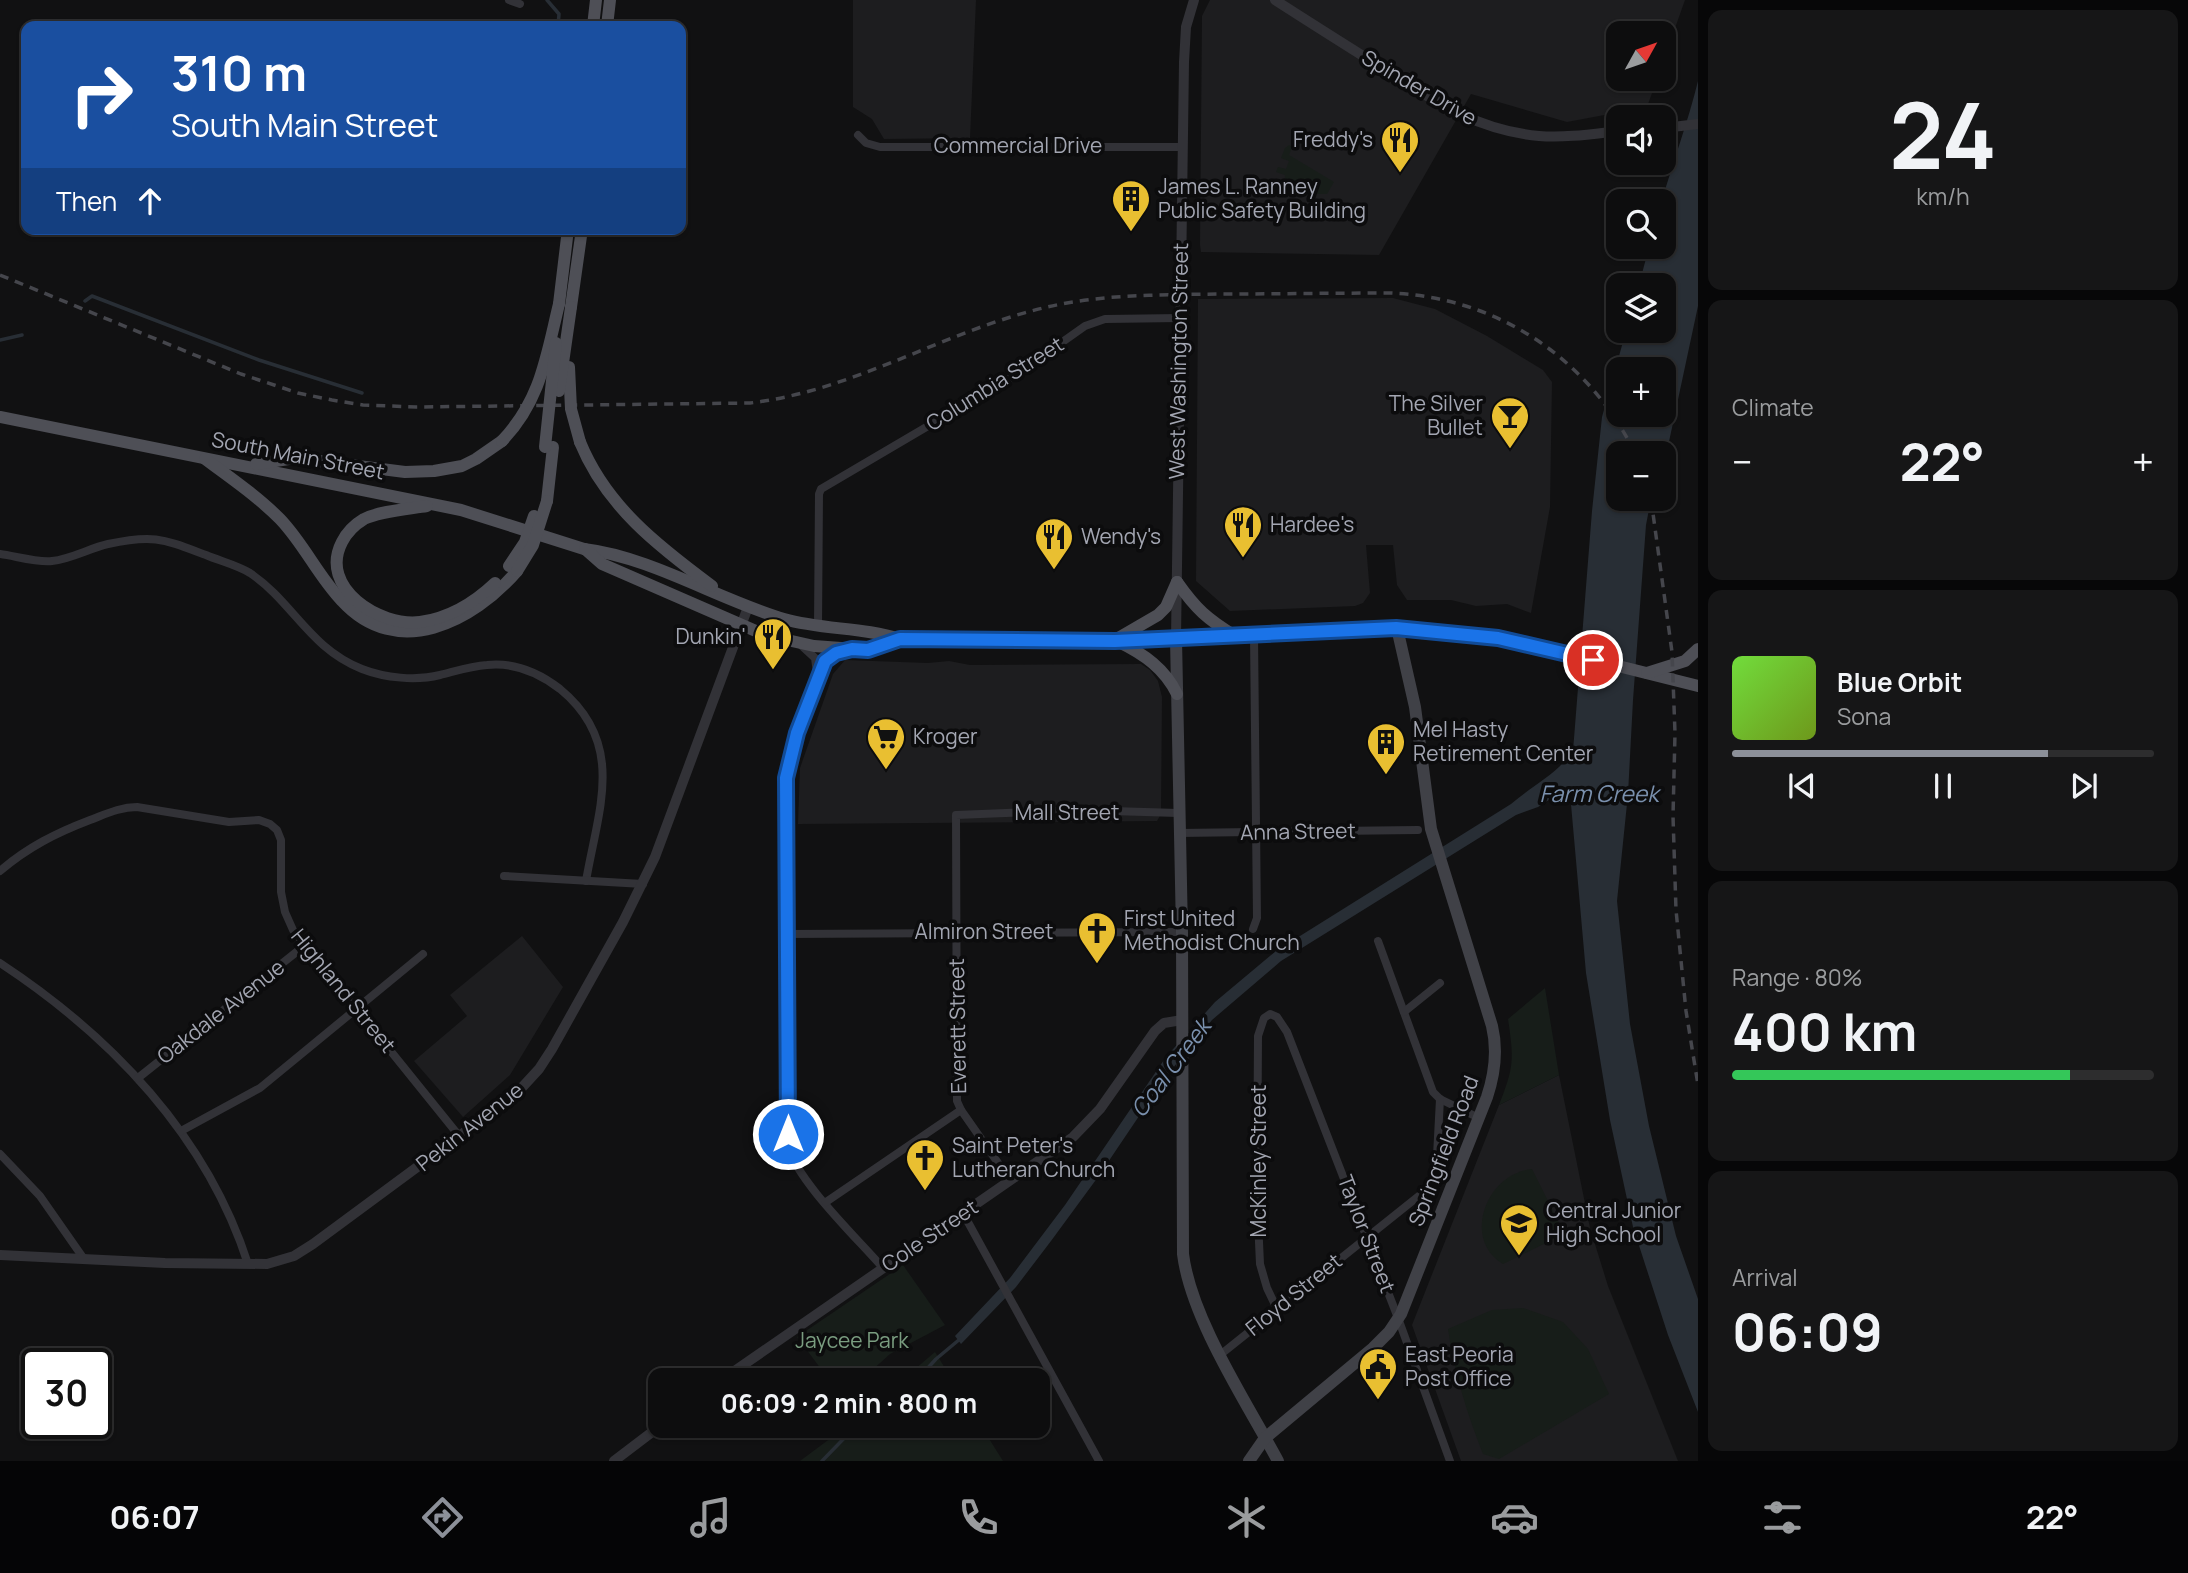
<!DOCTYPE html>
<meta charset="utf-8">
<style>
body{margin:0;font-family:Manrope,sans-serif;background:#161617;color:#f1f3f6;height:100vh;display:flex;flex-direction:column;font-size:26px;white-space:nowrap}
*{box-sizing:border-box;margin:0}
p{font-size:23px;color:#9a9c9e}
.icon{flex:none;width:38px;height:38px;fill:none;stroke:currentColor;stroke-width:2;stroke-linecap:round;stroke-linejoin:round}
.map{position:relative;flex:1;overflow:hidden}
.side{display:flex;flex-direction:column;gap:10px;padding:10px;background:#070708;width:490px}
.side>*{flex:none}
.banner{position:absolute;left:21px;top:21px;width:665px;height:214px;border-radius:14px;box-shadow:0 2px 5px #0004,0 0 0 2px #2d2d2e;background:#1a4fa0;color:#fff;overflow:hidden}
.needle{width:46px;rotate:50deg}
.tools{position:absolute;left:1606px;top:21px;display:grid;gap:14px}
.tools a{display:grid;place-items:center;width:70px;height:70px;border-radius:14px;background:#0d0d0e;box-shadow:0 2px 5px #0004,0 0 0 2px #2d2d2e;font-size:35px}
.speed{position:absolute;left:21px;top:1348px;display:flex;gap:14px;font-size:35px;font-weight:700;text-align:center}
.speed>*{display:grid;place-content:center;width:91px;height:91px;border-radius:50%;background:#0d0d0e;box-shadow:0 2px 5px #0004,0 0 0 2px #2d2d2e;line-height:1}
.speed .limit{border:4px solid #111;border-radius:10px;background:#fff;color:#111}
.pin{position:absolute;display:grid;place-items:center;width:60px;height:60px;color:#fff;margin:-30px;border:4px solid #fff;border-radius:50%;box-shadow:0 2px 7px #0007}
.me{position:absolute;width:77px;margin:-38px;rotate:0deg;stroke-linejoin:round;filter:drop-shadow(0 0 5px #0008)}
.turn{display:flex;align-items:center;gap:24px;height:147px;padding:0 35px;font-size:32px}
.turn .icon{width:91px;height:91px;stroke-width:2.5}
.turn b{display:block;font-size:49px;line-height:60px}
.then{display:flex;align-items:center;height:66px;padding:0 35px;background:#0003;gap:14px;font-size:26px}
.big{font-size:52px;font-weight:700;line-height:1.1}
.side .widget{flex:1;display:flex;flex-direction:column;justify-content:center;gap:10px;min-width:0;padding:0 24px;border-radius:14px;background:#161617}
.side .dial{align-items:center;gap:0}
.dial b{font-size:91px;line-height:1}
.song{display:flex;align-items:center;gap:21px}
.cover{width:84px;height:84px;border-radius:10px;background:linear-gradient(135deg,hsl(100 70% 55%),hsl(80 70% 35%))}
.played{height:7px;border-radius:4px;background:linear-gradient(90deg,#8c9099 75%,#2d2d2e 75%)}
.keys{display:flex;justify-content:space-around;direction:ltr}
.heat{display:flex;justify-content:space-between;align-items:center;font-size:38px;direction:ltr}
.charge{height:10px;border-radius:5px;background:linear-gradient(90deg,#34c759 80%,#2d2d2e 0)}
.trip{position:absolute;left:648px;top:1368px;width:402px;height:70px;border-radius:14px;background:#0d0d0e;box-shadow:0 2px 5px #0004,0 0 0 2px #2d2d2e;font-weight:700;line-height:70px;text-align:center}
.tab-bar{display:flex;height:112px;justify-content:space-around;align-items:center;background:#050506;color:#9a9c9e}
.tab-bar .icon{width:49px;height:49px}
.tab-bar .active{color:#8c9099}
.tab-bar b{font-size:32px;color:#f1f3f6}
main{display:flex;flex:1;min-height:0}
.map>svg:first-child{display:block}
.built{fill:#1d1d1f}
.green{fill:#171d19}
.water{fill:#282e35;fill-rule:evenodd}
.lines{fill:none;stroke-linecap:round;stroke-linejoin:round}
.stream{stroke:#282e35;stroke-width:3.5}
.minor{stroke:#323237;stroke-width:8}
.tertiary{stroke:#323237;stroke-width:10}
.secondary{stroke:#404147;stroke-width:12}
.primary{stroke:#4e4f56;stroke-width:12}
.rail{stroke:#45464c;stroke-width:3.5;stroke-dasharray:9 7;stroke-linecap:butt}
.primary-bridge{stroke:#4e4f56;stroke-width:12}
.route-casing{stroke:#114b97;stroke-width:18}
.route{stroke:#1a73e8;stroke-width:12}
.labels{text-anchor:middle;stroke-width:7;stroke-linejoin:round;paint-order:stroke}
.street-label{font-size:21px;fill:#a3a6b2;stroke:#0c0c0d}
.poi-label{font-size:21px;fill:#a3a6b2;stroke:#0c0c0d;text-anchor:start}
.park-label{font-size:21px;fill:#7a9d80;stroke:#0c0c0d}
.water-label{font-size:23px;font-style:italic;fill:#7a90ad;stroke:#0c0c0d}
</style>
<main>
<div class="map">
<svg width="1698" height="1461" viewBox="0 0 1698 1461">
<rect width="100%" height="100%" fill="#111112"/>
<g class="built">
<polygon points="853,0 976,0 970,138 884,139 872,119 853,107"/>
<polygon points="1210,0 1685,0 1664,59 1664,33 1619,33 1619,79 1657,79 1647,107 1567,122 1471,94 1379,255 1201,252 1200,245 1202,16"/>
<polygon points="1393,298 1435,309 1487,336 1543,370 1552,382 1550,507 1531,613 1507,604 1476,606 1451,600 1407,600 1397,585 1393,545 1366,545 1370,593 1363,603 1355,606 1230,611 1196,581 1198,299"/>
<polygon points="845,660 928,663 949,661 970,665 1141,664 1150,670 1158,681 1162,697 1161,814 1157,821 798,824 800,768 833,674"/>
<polygon points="522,936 563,987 510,1075 463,1117 414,1061 467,1016 450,995"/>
<polygon points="1559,1075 1590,1228 1608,1286 1678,1461 1461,1461 1412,1325 1499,1105"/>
</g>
<g class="green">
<polygon points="1289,145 1292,147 1289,155 1334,182 1327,194 1284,194 1285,175 1276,172 1278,167 1286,169 1289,161 1281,158 1285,148"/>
<path d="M 1545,988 L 1559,1075 L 1499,1105 C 1514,1067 1514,1060 1508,1019 Z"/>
<path d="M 1532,1169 L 1562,1229 L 1558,1237 L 1503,1264 C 1462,1240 1485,1174 1532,1169 Z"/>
<polygon points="903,1265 945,1325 890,1354 860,1381 830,1381 797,1337"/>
<path d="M 1523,1308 L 1563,1322 L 1588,1349 L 1609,1394 L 1499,1459 L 1483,1454 C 1467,1414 1454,1371 1448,1329 L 1492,1310 Z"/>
<polygon points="935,1352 953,1381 901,1381"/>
<polygon points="847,1426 981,1426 1003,1461 800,1461"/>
</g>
<path class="water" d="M 1698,81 L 1698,306 L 1664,465 L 1664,453 L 1619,453 L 1619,499 L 1651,499 L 1646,525 L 1633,700 L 1628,794 L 1617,901 L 1630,1024 L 1649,1126 L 1676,1236 L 1698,1299 L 1698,1412 L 1668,1335 L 1633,1227 L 1610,1120 L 1586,973 L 1570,793 L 1561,792 L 1538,807 L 1516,815 L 1281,961 L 1212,1020 L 1164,1079 L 1098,1177 L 1051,1241 L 1016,1287 L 961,1344 L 955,1336 L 1010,1278 L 1065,1205 L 1166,1057 L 1215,1002 L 1276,951 L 1511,804 C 1533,785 1557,774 1573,751 L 1592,511 L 1602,417 L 1626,331 L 1664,331 L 1664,285 L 1639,285 L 1649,247 L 1664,247 L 1664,201 L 1662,201 C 1673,161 1688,122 1698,81 ZM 1619,369 L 1664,369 L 1664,415 L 1619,415 Z"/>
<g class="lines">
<g class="stream">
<polyline points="547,0 559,14 558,26"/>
<polyline points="85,301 92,296 259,360 362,393"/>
<polyline points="0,340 22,335"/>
<polyline points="916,1381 936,1359 960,1339"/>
<polyline points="822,1461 856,1426"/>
</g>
<g class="minor">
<polyline points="509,0 520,4"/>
<polyline points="858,135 866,143 880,147 1183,147"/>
<path d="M 0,554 C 15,556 39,563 52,561 C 71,559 90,548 108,544 C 154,534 163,539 206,555 C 220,561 237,565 250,573 C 293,602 309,648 362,669 C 385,678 416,681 440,675 C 456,671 471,666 487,665 C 515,662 538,672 560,689 C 627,744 598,810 586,881"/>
<polyline points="818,627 819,494 821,489 1020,372 1085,326 1105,319 1180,318"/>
<polyline points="802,646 815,658 817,673"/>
<path d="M 844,651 L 831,656 L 823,664 L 797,733 L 786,778 L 788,1146 C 797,1181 858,1239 883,1268"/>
<polyline points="1179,833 1418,830"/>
<path d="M 0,871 C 28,847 56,833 90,820 C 106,814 120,807 137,807 L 229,822 L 259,820 L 270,824 L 277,830 L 281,840 L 281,892 L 285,912 L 293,930 L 460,1137"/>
<polyline points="504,876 643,884"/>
<polyline points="1253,929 1257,918 1254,635"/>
<polyline points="787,934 1182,932"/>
<polyline points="1378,941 1433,1092 1440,1099 1479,1118"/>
<path d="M 0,963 C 111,1036 207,1136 248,1264"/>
<polyline points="1404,1012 1440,983"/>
<polyline points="138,1078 304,946"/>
<polyline points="181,1131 260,1088 423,954"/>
<polyline points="0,1154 40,1196 84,1259"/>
<polyline points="1010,1180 961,1110 957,1101 956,815 1078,810 1178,813"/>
<polyline points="826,1202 961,1110"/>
<polyline points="963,1213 1099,1461"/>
<polyline points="1277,1309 1267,1288 1260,1264 1257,1198 1258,1036 1264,1018 1270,1014 1277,1017 1287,1032 1398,1318 1450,1461"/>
<polyline points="1220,1355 1430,1187 1436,1175 1440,1099"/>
</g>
<g class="tertiary">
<path d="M 1275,0 C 1309,22 1344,44 1379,66 C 1431,99 1475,130 1539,136 C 1566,138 1592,134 1619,131"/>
<polyline points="1664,128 1698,124"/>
<polyline points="1176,639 1184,62 1186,27 1194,0"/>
<polyline points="0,1255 165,1263 267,1264 294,1256 313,1244 516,1094 539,1069 552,1049 623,922 655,857 748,607"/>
<polyline points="720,1381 1073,1137 1100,1109 1155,1031 1164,1023 1182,1020"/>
<polyline points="614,1461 660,1426"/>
</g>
<g class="secondary">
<path d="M 1176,639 L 1182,932 L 1183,1254 C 1191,1319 1247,1403 1278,1461"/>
<path d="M 1249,1461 L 1265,1438 L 1373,1348 L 1389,1332 L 1401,1314 L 1487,1097 C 1495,1073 1498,1051 1492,1026 L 1431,829 L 1415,707 L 1397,628"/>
</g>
<g class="primary">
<polyline points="593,26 596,0"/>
<polyline points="607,26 610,0"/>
<polyline points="559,304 568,229"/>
<polyline points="571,307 582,229"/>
<path d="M 0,417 L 461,510 L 584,549 C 651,557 719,600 784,619 C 822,630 863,627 900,639 L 1115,641 L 1414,629 L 1498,638 L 1530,644 L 1698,686"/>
<path d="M 580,442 C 606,506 658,546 712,586"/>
<path d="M 205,459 C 231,478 258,497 280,519 C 304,544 318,576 342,601 C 397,661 473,622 517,571"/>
<polyline points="256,464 295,458 405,472 434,471 462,466 476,459 502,441"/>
<polyline points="547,501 553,447"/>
<path d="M 427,506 C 408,509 380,511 364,519 C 354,525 347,532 342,542 C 318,588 380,627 420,622 C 449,618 475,602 495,583"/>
<polyline points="585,549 602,564 765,635 814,646 868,650 900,639"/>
<path d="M 1177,582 C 1196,609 1207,619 1235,636"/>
<polyline points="1115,640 1158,615 1166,607 1177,582"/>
<path d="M 1119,642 C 1144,654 1165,669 1177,694"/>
<polyline points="1647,673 1685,661 1698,649"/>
</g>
<g class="rail">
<path d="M 0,275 L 241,374 L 298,393 L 332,400 L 363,405 L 416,407 L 750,403 C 853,391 943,332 1043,308 C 1100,294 1159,295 1217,294 C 1275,294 1334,293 1392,293 C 1498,298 1588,358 1635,453"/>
<polyline points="1651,499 1672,652 1675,733 1673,816 1676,910 1686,1011 1698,1085"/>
</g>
<g class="primary-bridge">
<polyline points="569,367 571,409 580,442"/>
<polyline points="559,391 571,307"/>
<path d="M 502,441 C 541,400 546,357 559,304"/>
<polyline points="545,447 556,343"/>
<polyline points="509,566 525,542 534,516"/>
<polyline points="517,571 533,545 547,501"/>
</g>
</g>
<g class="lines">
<defs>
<polyline id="route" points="788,1134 786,778 797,733 825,661 836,653 852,649 868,650 900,639 1115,641 1396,628 1498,638 1593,660"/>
</defs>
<use href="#route" class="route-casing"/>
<use href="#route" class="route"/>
</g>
<defs>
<symbol id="restaurant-pin" viewBox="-11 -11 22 30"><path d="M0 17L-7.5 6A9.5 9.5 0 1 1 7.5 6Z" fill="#e9bf31" stroke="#0c0c0d"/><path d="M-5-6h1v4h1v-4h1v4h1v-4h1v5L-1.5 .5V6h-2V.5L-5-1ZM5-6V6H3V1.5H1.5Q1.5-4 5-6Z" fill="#111"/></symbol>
<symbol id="building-pin" viewBox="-11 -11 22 30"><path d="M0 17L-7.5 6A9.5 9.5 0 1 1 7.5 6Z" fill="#e9bf31" stroke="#0c0c0d"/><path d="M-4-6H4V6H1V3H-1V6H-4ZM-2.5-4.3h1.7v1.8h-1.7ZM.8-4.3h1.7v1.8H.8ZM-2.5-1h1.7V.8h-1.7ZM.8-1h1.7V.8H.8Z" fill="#111"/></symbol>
<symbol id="bar-pin" viewBox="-11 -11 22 30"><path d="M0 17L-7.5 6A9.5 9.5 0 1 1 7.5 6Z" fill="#e9bf31" stroke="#0c0c0d"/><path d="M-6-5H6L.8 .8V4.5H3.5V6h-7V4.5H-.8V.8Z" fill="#111"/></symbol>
<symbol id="supermarket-pin" viewBox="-11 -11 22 30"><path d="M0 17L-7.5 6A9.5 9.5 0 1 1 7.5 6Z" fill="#e9bf31" stroke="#0c0c0d"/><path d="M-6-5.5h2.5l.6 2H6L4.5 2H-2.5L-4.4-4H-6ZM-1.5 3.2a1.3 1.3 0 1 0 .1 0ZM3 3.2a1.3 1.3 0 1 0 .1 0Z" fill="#111"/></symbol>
<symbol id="church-pin" viewBox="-11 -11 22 30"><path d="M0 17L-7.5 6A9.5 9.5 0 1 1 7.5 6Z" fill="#e9bf31" stroke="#0c0c0d"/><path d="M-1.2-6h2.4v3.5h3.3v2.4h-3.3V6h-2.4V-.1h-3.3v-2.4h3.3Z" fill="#111"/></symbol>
<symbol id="school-pin" viewBox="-11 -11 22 30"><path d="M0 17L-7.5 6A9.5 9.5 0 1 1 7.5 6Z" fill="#e9bf31" stroke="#0c0c0d"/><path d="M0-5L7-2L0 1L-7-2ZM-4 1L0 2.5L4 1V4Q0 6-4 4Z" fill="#111"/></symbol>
<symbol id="civic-pin" viewBox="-11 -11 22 30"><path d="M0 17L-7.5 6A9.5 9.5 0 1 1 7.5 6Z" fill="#e9bf31" stroke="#0c0c0d"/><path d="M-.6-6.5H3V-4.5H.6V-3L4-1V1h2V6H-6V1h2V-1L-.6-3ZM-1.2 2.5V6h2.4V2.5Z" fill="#111"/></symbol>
</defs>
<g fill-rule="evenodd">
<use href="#restaurant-pin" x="1378" y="118" width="44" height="60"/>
<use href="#building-pin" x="1109" y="177" width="44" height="60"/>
<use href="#bar-pin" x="1488" y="394" width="44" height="60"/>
<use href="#restaurant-pin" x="1221" y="503" width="44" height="60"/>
<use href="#restaurant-pin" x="1032" y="515" width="44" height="60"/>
<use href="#restaurant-pin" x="751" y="615" width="44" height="60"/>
<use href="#supermarket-pin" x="864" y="715" width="44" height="60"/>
<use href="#building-pin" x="1364" y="720" width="44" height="60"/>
<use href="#church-pin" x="1075" y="909" width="44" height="60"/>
<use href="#church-pin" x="903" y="1136" width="44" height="60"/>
<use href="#school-pin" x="1497" y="1201" width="44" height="60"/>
<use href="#civic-pin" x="1356" y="1345" width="44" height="60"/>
</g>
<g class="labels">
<g class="street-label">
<text transform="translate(1419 88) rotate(30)" y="7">Spinder Drive</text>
<text x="1018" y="153">Commercial Drive</text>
<text transform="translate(1179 361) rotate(-89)" y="7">West Washington Street</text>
<text transform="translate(995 384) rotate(-32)" y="7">Columbia Street</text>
<text transform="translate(298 456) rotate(11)" y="7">South Main Street</text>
<text x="1067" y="820">Mall Street</text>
<text transform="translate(1298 832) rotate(-1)" y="7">Anna Street</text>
<text x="984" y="939">Almiron Street</text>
<text transform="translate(343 991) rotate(51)" y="7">Highland Street</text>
<text transform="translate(221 1012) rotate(-38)" y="7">Oakdale Avenue</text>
<text transform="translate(958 1026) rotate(-91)" y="7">Everett Street</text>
<text transform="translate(470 1127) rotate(-38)" y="7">Pekin Avenue</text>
<text transform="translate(1444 1151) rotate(-69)" y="7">Springfield Road</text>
<text transform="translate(1259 1161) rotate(-90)" y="7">McKinley Street</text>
<text transform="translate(1366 1234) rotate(69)" y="7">Taylor Street</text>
<text transform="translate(930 1236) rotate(-34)" y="7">Cole Street</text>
<text transform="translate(1294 1295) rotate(-39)" y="7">Floyd Street</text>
</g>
<g class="poi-label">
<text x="1373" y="147" text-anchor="end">Freddy's</text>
<text x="1158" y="194">James L. Ranney<tspan x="1158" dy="24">Public Safety Building</tspan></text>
<text x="1483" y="411" text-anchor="end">The Silver<tspan x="1483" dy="24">Bullet</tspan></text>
<text x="1270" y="532">Hardee's</text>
<text x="1081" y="544">Wendy's</text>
<text x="746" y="644" text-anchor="end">Dunkin'</text>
<text x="1413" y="737">Mel Hasty<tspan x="1413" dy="24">Retirement Center</tspan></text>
<text x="913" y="744">Kroger</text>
<text x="1124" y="926">First United<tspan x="1124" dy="24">Methodist Church</tspan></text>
<text x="952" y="1153">Saint Peter's<tspan x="952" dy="24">Lutheran Church</tspan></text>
<text x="1546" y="1218">Central Junior<tspan x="1546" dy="24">High School</tspan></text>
<text x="1405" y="1362">East Peoria<tspan x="1405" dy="24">Post Office</tspan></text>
</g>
<g class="park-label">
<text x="852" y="1348">Jaycee Park</text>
</g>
<g class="water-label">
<text x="1599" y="802">Farm Creek</text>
<text transform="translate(1171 1068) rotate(-53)" y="8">Coal Creek</text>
</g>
</g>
</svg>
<div class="tools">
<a><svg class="needle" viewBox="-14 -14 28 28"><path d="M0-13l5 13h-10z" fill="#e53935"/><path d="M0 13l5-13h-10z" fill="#9a9c9e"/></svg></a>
<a><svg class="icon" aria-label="sound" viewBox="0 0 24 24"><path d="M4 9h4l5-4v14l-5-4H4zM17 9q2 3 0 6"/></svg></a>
<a><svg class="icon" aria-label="search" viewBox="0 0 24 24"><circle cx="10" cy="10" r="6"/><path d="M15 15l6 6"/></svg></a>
<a><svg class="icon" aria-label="layers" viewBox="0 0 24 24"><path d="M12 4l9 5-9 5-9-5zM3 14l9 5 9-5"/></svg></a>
<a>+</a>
<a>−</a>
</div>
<div class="speed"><div class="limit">30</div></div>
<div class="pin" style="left:1593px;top:660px;background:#d93025"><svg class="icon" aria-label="arrive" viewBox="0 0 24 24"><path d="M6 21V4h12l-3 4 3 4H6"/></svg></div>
<svg class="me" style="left:788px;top:1134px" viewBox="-20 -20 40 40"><circle r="17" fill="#1a73e8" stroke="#fff" stroke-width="3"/><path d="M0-11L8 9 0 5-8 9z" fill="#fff"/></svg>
<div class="trip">06:09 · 2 min · 800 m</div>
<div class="banner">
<div class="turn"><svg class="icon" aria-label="right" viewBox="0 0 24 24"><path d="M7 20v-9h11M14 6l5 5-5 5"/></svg><div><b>310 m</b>South Main Street</div></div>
<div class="then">Then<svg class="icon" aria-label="ahead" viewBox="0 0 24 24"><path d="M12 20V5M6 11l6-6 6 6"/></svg></div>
</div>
</div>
<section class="side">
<div class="widget dial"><b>24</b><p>km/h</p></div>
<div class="widget"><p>Climate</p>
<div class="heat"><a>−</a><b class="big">22°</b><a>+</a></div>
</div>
<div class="widget">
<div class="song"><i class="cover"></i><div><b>Blue Orbit</b><p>Sona</p></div></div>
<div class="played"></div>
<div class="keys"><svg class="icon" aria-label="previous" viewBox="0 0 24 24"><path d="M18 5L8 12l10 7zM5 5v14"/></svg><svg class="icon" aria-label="pause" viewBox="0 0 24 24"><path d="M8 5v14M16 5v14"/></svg><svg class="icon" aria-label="next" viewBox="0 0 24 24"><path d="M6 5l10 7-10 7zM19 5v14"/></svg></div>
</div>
<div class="widget"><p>Range · 80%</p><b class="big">400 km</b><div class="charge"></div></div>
<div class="widget"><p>Arrival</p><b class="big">06:09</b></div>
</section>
</main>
<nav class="tab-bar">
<b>06:07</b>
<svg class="icon active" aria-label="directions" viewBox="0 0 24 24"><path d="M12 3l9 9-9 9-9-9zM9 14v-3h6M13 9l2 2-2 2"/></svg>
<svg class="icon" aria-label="music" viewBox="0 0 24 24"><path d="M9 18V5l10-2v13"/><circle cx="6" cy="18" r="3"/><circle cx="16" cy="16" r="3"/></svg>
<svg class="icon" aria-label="phone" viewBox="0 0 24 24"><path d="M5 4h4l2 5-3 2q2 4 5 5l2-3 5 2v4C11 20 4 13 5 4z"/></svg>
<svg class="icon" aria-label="climate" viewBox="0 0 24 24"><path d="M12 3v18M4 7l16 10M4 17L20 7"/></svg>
<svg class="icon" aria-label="car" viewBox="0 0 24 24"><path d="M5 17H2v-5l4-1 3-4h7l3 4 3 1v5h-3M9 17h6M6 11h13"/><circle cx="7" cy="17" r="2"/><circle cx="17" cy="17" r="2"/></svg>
<svg class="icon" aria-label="filters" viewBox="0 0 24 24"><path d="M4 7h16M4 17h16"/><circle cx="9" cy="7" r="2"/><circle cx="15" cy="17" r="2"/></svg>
<b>22°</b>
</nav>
